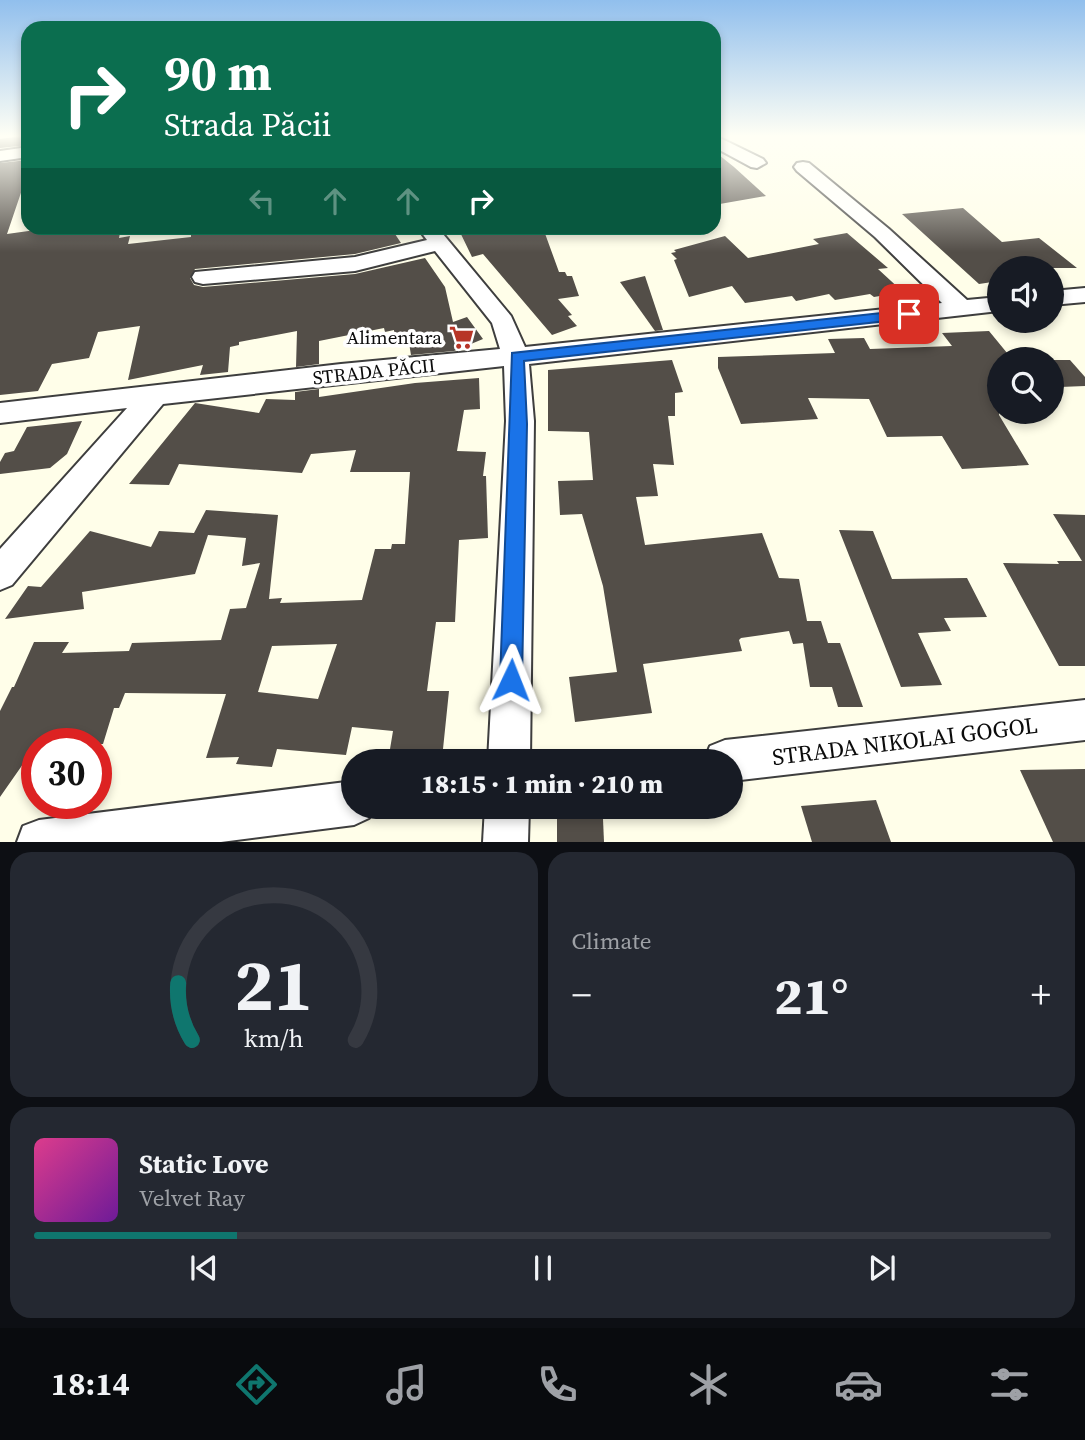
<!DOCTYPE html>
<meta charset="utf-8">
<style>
body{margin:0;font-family:"Source Serif 4",serif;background:#242831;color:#f1f3f6;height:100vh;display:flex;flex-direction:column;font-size:26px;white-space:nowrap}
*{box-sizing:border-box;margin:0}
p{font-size:23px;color:#9ea1a6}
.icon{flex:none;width:38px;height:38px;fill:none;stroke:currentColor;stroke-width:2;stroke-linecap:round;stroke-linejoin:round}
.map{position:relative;height:842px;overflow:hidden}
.sheet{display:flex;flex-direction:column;gap:10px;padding:10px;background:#0d0f14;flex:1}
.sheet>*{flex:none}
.hud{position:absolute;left:21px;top:21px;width:700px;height:214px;border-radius:21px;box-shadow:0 4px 10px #0003;background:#0b6e4f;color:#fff;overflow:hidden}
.fabs{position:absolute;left:987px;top:256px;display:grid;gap:14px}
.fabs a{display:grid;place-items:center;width:77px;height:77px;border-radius:50%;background:#171b24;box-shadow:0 4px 10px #0003;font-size:35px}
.speed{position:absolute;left:21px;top:728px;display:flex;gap:14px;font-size:35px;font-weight:700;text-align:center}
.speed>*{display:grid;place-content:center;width:91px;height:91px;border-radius:50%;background:#171b24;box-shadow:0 4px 10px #0003;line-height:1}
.speed .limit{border:10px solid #d22;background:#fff;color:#111}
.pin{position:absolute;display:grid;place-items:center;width:60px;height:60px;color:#fff;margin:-30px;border-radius:14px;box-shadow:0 4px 10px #0006}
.me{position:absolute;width:77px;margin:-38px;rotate:2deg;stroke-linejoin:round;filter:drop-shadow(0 0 5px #0008)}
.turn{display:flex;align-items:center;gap:24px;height:147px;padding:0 28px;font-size:32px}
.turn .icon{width:91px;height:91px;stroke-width:2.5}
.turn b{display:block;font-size:49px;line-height:60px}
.lanes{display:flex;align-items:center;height:66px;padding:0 28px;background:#0003;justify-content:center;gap:35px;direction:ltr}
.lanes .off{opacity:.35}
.big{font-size:52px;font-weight:800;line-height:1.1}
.sheet .tile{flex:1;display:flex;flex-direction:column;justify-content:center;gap:10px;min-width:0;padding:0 24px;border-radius:21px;background:#242831}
.sheet .dial{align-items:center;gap:0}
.dial svg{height:182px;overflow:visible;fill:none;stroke:#363941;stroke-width:7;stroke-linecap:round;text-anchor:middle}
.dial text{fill:#f1f3f6;stroke:none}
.song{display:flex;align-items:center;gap:21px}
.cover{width:84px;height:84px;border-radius:10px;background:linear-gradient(135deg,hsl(330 70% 55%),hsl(280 70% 35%))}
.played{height:7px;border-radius:4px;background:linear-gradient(90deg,#0f766e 20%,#363941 20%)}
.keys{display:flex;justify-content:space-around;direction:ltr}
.heat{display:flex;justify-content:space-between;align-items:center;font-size:38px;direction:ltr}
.sheet .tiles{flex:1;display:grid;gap:10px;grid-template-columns:1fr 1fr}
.tile:last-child{grid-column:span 2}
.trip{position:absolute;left:341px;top:749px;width:402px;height:70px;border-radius:35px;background:#171b24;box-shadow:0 4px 10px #0003;font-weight:800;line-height:70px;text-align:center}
.tabs{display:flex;height:112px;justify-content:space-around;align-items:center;background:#090b0e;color:#9ea1a6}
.tabs .icon{width:49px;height:49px}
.tabs .active{color:#0f766e}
.tabs b{font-size:32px;color:#f1f3f6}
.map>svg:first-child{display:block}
.building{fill:#534e48;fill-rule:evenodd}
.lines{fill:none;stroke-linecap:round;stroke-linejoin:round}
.street-casing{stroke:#3e3e3e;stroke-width:4}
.street{fill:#fff;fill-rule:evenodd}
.route{fill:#1a73e8;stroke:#114b97;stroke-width:2}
.labels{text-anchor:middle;stroke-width:7;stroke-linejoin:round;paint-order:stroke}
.poi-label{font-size:19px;fill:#0b0b0b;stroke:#fff;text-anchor:end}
.street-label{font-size:19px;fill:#0b0b0b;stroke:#fff}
.near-street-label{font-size:23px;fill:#0b0b0b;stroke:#fff}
</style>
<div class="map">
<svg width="1085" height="842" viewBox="0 0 1085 842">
<rect width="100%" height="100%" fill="#fffee9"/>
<g class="building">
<polygon points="28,135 28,145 0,148 0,139"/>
<polygon points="714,151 734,167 766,196 714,205"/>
<polygon points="28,160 28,172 7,234 50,228 107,228 104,235 120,233 119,238 130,236 128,244 191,237 191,228 391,228 401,243 355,254 195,269 190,278 194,285 203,287 355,274 425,258 445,287 453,322 467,317 483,339 454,351 411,355 408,337 394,340 394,330 385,332 384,328 319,341 319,364 296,367 297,331 239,342 239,345 230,347 228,372 200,375 203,365 128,380 140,326 98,332 89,358 52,364 38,391 0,395 0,163"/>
<polygon points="963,208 1002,242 1039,238 1077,268 999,268 999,281 979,284 902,214"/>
<polygon points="458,228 543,228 559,272 565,272 567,276 572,276 579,296 558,299 572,315 568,316 577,326 552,335 483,254 472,257"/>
<polygon points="847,233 888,268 878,269 903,292 874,297 870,294 835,300 829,294 796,301 792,296 745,303 732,286 689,297 674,260 677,259 671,253 676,252 674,250 725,236 748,258 819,244 813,239"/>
<polygon points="645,276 663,330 655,331 620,282"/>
<polygon points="989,331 1012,359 999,359 999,415 1029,465 962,469 942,436 887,437 869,399 808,398 818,419 741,424 718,368 718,357 835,353 828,339 864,338 870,349 952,346 942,333"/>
<polygon points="672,360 683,392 675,393 675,416 668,416 674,465 653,464 658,496 636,497 645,545 762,533 779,578 799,579 807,621 821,621 828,643 840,643 863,707 838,707 832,687 810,687 803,643 793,644 789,631 741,638 739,640 742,651 643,664 652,713 575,722 569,677 617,672 603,586 582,514 560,515 558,481 593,480 589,432 548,431 548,370"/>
<polygon points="1052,360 1070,360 1085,377 1085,386 1060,387 1052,376"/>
<path d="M 479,378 L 480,409 L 464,410 L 457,451 L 486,452 L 483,476 L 486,476 L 488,538 L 459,540 L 455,622 L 436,622 L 427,691 L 449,691 L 443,749 L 390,749 L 393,731 L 352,727 L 346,755 L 277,749 L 272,767 L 236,764 L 239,757 L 206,758 L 226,694 L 125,693 L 119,708 L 114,708 L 103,744 L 37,744 L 0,797 L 0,711 L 12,687 L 14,687 L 34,642 L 69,642 L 62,653 L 129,651 L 132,643 L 221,640 L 230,609 L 246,608 L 260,563 L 242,566 L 246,538 L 208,535 L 195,574 L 82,592 L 84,609 L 5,619 L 28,586 L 41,587 L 90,531 L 151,547 L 159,531 L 194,533 L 206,510 L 278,515 L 269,599 L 282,598 L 280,603 L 362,600 L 375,549 L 391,549 L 392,544 L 405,544 L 410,472 L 350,472 L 356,450 L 311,454 L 302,473 L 179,464 L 169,485 L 129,484 L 195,403 L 259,413 L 266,399 L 295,400 L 295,392 L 319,389 L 319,397 L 415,383 ZM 337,644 L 318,699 L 258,692 L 272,646 Z"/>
<polygon points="82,421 67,454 50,468 0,474 0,462 5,453 14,451 27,427"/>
<polygon points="1053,514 1085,515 1085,666 1059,666 1003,563 1059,564 1057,561 1082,561"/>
<polygon points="839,530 873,531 892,579 967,578 987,617 944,618 951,631 918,633 942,685 901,687"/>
<polygon points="1085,769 1085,842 1053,842 1020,770"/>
<polygon points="876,800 891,842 812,842 801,806"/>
<polygon points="557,819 603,819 604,842 557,842"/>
</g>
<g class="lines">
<defs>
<g id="street">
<polygon points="714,135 763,159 766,163 757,168 751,167 714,147"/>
<polygon points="28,147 28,157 0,161 0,151"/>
<polygon points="803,162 809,163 889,229 967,300 999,297 999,311 529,364 534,421 530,761 488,761 506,421 504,366 163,404 12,585 0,590 0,549 127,408 0,423 0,403 341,364 500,349 492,323 435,251 355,271 203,284 195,282 192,277 195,272 355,257 427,240 418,228 438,228 511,316 525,347 942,303 875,237 797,171 794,167 797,163"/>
<polygon points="1085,288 1085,302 1052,305 1052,291"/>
<polygon points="1085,700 1085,740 732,781 732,761 704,761 710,746 725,740"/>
<polygon points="354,781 354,807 374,807 369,818 354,825 221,842 17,842 23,826 39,820"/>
<polygon points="485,807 529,807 528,842 483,842"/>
</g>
</defs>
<use href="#street" class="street-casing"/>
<use href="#street" class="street"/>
</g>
<linearGradient id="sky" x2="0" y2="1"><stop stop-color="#91bfed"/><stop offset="0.54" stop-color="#fffff5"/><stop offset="1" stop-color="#fffff5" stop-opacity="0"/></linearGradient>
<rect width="1085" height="252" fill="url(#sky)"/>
<polygon class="route" points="909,310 914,311 914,318 524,361 527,424 522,680 519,688 511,691 504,688 500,680 512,353"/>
<defs>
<symbol id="supermarket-bare" viewBox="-9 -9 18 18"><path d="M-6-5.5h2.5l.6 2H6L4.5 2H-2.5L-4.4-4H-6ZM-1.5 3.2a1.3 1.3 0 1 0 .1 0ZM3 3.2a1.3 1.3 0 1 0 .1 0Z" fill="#b73527" stroke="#fff" stroke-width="2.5" paint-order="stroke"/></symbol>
</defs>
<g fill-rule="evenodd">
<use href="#supermarket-bare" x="444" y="320" width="35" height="35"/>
</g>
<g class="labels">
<g class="poi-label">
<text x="442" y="344">Alimentara</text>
</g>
<g class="street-label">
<text transform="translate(374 371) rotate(-6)" y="7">STRADA PĂCII</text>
</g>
<g class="near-street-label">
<text transform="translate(905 741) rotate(-7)" y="8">STRADA NIKOLAI GOGOL</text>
</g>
</g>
</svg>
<div class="fabs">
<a><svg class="icon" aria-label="sound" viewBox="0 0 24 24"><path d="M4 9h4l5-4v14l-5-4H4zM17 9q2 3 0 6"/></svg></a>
<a><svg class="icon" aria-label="search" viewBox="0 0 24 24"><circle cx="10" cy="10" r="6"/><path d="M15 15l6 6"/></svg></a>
</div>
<div class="speed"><div class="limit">30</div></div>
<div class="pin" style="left:909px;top:314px;background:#d93025"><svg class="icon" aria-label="arrive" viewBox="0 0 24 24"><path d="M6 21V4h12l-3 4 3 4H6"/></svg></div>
<svg class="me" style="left:511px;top:680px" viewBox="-20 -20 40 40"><path d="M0-17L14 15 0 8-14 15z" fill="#1a73e8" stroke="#fff" stroke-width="4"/></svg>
<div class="trip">18:15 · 1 min · 210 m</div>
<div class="hud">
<div class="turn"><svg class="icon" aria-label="right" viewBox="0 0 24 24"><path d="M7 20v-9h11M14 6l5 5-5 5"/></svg><div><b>90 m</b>Strada Păcii</div></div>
<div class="lanes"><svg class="icon off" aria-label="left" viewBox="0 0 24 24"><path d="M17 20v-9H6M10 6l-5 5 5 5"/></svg><svg class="icon off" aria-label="ahead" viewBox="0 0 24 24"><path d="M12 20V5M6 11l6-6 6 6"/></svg><svg class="icon off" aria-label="ahead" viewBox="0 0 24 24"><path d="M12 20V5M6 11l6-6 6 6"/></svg><svg class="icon" aria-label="right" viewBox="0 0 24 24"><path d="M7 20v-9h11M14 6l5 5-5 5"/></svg></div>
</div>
</div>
<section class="sheet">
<div class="tiles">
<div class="tile dial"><svg viewBox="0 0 100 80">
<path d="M14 69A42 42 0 1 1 86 69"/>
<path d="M14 69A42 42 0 0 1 8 44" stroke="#0f766e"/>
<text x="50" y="56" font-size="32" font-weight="700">21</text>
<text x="50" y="72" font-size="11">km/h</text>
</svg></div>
<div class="tile"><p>Climate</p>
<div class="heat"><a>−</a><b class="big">21°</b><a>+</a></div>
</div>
<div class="tile">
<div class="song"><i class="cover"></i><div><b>Static Love</b><p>Velvet Ray</p></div></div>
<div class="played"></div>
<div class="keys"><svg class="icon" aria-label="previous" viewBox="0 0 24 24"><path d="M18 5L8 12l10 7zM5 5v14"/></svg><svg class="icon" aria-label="pause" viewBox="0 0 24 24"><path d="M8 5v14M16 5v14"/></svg><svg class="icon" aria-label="next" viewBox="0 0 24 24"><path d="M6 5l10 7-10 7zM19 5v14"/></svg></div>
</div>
</div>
</section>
<nav class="tabs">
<b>18:14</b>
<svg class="icon active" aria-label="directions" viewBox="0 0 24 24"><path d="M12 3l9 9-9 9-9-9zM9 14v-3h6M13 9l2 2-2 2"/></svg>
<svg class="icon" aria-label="music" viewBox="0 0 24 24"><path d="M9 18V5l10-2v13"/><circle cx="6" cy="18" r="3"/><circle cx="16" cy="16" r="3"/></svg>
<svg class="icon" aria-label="phone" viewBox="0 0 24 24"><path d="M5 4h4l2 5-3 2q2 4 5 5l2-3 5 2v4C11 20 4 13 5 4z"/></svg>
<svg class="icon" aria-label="climate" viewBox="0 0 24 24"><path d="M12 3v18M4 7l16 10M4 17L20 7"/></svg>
<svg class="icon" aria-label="car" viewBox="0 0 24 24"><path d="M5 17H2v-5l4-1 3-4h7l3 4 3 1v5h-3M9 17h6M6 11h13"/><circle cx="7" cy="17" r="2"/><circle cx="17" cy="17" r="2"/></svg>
<svg class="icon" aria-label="filters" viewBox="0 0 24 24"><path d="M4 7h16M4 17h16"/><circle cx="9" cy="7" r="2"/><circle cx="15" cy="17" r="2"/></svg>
</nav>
